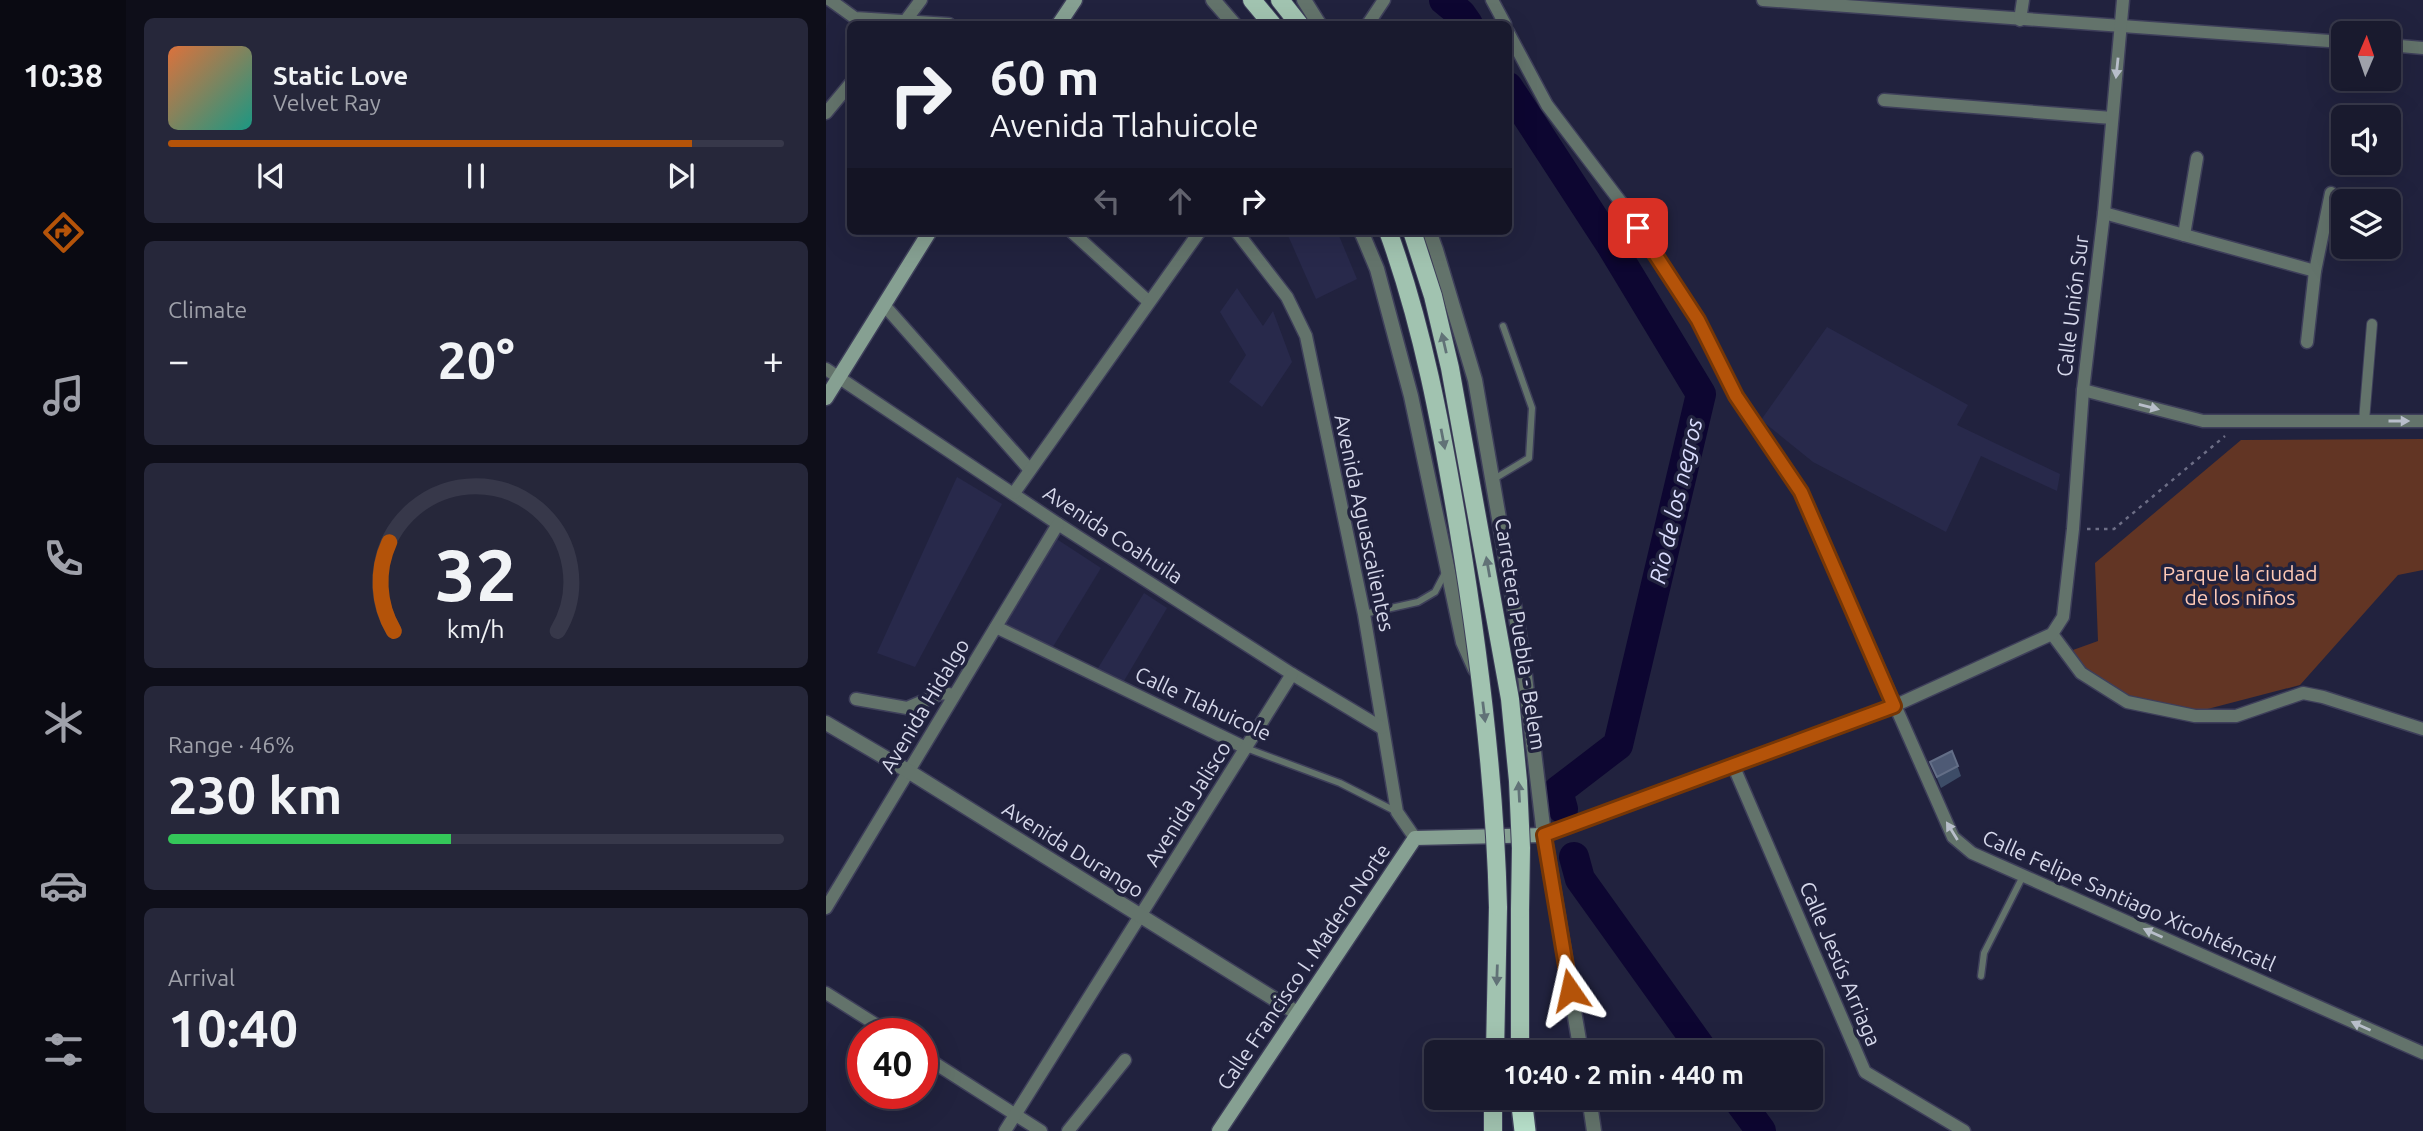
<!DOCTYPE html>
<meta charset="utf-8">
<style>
body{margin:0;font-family:Ubuntu,sans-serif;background:#26273a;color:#f1f3f6;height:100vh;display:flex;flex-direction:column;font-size:26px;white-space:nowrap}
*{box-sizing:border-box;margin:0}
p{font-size:23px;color:#9fa1aa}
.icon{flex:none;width:38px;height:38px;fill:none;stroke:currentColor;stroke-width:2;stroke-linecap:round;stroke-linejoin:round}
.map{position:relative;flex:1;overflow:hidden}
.drawer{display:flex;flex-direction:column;gap:18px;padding:18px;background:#0e0e19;width:700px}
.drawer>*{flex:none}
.guide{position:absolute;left:21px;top:21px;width:665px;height:214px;border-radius:10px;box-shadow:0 7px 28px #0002,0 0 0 2px #37384a;background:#191a2e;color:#f1f3f6;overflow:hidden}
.needle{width:46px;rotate:2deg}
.buttons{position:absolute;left:1505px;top:21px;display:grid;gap:14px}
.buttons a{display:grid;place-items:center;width:70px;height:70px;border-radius:10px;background:#191a2e;box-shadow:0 7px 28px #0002,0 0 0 2px #37384a;font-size:35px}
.speed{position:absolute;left:21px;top:1018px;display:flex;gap:14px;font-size:35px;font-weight:700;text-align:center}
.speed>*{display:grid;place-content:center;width:91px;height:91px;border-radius:50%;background:#191a2e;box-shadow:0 7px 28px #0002,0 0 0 2px #37384a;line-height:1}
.speed .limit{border:10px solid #d22;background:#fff;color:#111}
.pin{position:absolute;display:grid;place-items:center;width:60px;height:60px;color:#fff;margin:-30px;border-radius:14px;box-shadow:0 4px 10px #0006}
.me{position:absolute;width:77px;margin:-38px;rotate:349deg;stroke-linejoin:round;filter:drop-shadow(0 0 5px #0008)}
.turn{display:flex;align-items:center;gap:24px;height:147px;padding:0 28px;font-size:32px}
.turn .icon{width:91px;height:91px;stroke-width:2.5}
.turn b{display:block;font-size:49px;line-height:60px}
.lanes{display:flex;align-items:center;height:66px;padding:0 28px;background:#0003;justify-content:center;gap:35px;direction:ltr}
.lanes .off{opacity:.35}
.big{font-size:52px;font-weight:600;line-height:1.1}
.drawer .widget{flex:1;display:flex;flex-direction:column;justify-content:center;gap:10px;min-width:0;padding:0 24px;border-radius:10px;background:#26273a}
.drawer .dial{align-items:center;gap:0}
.dial svg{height:182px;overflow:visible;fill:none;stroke:#37384a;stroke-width:7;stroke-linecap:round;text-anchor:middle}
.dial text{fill:#f1f3f6;stroke:none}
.song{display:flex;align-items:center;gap:21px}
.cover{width:84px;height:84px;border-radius:10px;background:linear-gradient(135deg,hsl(20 70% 55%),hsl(170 70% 35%))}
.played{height:7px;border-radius:4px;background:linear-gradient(90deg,#b45309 85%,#37384a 85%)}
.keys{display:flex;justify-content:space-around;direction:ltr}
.heat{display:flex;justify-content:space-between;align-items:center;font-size:38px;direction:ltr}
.charge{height:10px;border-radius:5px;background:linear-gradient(90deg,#34c759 46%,#37384a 0)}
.trip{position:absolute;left:598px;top:1040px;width:399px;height:70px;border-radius:10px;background:#191a2e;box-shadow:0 7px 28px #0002,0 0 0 2px #37384a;font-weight:600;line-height:70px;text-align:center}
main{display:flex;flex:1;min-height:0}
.tab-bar{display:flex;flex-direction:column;width:126px;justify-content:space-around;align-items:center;background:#0a0a12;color:#9fa1aa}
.tab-bar .icon{width:49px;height:49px}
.tab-bar .on{color:#b45309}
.tab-bar b{font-size:32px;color:#f1f3f6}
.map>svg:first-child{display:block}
.built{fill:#28294b}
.green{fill:#623524}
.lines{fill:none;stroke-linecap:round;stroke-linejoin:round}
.river{stroke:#0d0631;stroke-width:30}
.service-casing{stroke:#3e3f5a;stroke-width:9}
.pedestrian-casing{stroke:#3e3f5a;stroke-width:12}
.minor-casing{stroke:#3e3f5a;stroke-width:15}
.tertiary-casing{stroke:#3e3f5a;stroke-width:17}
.secondary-casing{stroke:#3e3f5a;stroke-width:17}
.primary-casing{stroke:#3e3f5a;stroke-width:20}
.motorway-casing{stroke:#3e3f5a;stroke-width:24}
.path{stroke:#6d6e86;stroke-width:2.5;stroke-dasharray:3.5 5;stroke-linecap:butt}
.service{stroke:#63736b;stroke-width:6}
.pedestrian{stroke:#63736b;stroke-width:10}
.minor{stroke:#63736b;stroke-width:12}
.tertiary{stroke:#63736b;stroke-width:14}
.secondary{stroke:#86a092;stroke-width:14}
.primary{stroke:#a1c3b0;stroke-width:18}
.motorway{stroke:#b9e2cc;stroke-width:21}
.primary-bridge-casing{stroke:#3e3f5a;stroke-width:20;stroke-linecap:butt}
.primary-bridge{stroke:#a1c3b0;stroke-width:18}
.wall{fill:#3d4c67}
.building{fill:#4e5a75;stroke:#636e87;stroke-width:2}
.oneway{fill:#b8beca}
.oneway2{fill:#617277}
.route-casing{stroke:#753606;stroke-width:18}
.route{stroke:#b45309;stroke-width:12}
.labels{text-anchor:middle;stroke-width:7;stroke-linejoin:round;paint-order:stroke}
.street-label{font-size:21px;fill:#d5d7ea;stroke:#21223e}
.park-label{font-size:21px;fill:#fec9b5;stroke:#21223e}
.water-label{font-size:23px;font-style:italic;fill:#daddfe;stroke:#21223e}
</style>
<main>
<nav class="tab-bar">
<b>10:38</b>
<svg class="icon on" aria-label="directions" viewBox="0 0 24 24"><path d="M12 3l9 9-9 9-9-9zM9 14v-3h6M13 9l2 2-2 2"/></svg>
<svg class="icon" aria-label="music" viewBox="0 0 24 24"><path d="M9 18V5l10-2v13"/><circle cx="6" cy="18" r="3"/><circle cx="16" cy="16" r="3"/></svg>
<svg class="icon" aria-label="phone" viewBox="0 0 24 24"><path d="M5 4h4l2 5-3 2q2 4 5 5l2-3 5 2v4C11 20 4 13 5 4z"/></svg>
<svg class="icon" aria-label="climate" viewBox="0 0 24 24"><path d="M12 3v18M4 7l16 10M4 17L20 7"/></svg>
<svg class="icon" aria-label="car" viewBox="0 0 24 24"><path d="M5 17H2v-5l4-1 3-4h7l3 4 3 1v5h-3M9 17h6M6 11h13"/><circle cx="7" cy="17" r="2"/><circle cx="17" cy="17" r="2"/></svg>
<svg class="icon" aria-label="filters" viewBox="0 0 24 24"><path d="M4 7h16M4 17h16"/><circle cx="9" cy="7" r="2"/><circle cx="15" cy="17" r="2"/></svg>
</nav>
<section class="drawer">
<div class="widget">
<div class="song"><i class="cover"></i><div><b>Static Love</b><p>Velvet Ray</p></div></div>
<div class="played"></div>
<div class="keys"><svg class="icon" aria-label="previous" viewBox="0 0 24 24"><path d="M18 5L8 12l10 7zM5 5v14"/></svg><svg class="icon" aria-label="pause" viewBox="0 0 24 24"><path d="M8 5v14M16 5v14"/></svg><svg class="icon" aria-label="next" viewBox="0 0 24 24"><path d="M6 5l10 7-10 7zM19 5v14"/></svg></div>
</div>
<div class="widget"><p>Climate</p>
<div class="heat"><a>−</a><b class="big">20°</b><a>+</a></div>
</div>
<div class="widget dial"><svg viewBox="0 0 100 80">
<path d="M14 69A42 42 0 1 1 86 69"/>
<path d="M14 69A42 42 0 0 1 12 30" stroke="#b45309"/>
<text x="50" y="56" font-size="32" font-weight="700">32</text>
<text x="50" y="72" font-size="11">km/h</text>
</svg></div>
<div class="widget"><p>Range · 46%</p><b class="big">230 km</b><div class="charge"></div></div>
<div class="widget"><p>Arrival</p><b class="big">10:40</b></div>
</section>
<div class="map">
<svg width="1597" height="1131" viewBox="0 0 1597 1131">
<rect width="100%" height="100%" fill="#21223e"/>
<g class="built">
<polygon points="460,231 511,231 531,279 490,299"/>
<polygon points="411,288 437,326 447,311 466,362 436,407 403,382 420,355 394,312"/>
<polygon points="1001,327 1142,405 1131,425 1234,474 1231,491 1155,456 1120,532 987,462 935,420"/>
<polygon points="131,477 176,504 89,667 51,653"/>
<polygon points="226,536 275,568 225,650 175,626"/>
<polygon points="318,593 341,608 295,686 269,673"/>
</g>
<polygon class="green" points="1597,439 1597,570 1572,575 1474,685 1370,712 1298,696 1260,671 1247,650 1272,641 1269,563 1415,440"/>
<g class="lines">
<g class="river">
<polyline points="618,0 635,14 642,24"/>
<polyline points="682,87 785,245 875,394 792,745 732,791 737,809"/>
<polyline points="748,857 754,879 878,1052"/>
<polyline points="910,1097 935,1131"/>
</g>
<defs>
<g id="service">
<polyline points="668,479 703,458 706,408 677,326"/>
<polyline points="538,614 592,602 609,592 619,573"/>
<polyline points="420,748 514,783 569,811"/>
<polyline points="1155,976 1158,953 1197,876"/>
</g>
<polyline id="pedestrian" points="1538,421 1546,324"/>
<g id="minor">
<polyline points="4,0 29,18 123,24"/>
<polyline points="666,0 679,24"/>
<polyline points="937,0 1517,42"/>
<polyline points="1194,20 1197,0"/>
<polyline points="77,24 95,0"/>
<polyline points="542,24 558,0"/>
<polyline points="682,32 721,105 797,205 872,320 910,396 975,492 1127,837 1146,853 1597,1053"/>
<polyline points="1563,45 1597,48"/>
<polyline points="1058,100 1286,118"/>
<polyline points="0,113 24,84"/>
<polyline points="1278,213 1489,271"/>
<polyline points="410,231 461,297 480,336 538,614 571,812 589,838"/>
<polyline points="246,232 323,302"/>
<polyline points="1358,235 1371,158"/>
<polyline points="58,305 204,470"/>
<polyline points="1481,342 1489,271 1505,193"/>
<polyline points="0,369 232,524 466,674 556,728"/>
<polyline points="1257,390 1377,421 1597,421"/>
<polyline points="188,493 374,231"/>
<polyline points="170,627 420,748"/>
<polyline points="1226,634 1255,673 1301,702 1369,716 1410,716 1477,693 1497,697 1597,729"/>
<polyline points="30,699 81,708 116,693 128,695"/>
<polyline points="907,765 1039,1072 1138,1131"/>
<polyline points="718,835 1068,706 1226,634 1237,617 1247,529 1257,390 1278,213 1297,0"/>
<polyline points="0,908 232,524"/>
<polyline points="0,993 65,1034"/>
<polyline points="96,1055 215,1131"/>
<polyline points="179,1131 466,674"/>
<polyline points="242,1131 299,1060"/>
</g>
<g id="tertiary">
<polyline points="387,0 408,24"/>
<polyline points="478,0 493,24"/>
<polyline points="535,231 551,269 585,396 637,642 649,669"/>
<polyline points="603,231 610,250 649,380 696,651 718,835 755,1052"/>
<polyline points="0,723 82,771 471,1013"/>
<polyline points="763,1097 768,1131"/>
</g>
<g id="secondary">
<polyline points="233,24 249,0"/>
<polyline points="0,398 104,231"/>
<polyline points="393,1131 589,838 718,835"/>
</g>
<g id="primary">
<polyline points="426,0 446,24"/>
<polyline points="454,0 473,24"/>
<polyline points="669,1052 672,907"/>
<polyline points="694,1052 694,909"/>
<polyline points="667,1131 667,1097"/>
</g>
<polyline id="motorway" points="695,1097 699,1131"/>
</defs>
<use href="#service" class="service-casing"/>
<use href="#pedestrian" class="pedestrian-casing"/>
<use href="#minor" class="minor-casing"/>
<use href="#tertiary" class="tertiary-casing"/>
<use href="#secondary" class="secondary-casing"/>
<use href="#primary" class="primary-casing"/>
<use href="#motorway" class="motorway-casing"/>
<polyline class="path" points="1261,529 1288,529 1399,436"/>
<use href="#service" class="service"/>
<use href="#pedestrian" class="pedestrian"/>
<use href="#minor" class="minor"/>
<use href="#tertiary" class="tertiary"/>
<use href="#secondary" class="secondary"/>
<use href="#primary" class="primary"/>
<use href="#motorway" class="motorway"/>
<defs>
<g id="primary-bridge">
<path d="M 562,231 C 597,327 615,426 632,526 C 653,652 669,779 672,907"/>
<polyline points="586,231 607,296 624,368 684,699 692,781 695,848 694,909"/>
</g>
</defs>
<use href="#primary-bridge" class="primary-bridge-casing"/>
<use href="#primary-bridge" class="primary-bridge"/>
</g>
<polygon class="wall" points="1126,751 1135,776 1115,788 1104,762"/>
<polygon class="building" points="1126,751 1132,766 1111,777 1104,762"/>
<defs><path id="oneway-solid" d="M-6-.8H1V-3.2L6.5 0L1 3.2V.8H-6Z" transform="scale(1.75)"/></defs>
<g class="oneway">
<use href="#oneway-solid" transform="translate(1291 68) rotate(96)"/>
<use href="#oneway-solid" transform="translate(1323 407) rotate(14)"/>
<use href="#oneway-solid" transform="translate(1573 421)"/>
<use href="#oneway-solid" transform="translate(1126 831) rotate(-122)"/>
<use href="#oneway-solid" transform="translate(1327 933) rotate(-156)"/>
<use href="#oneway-solid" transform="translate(1535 1026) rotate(-156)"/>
</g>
<g class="oneway2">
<use href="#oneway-solid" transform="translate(618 343) rotate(-103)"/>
<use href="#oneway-solid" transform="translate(617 439) rotate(79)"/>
<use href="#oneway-solid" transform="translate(662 567) rotate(-100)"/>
<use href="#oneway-solid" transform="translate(658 712) rotate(83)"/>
<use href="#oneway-solid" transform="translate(693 792) rotate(-93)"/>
<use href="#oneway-solid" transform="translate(671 975) rotate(92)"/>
</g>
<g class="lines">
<defs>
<polyline id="route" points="744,990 718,835 1068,706 975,492 910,396 872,320 812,228"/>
</defs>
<use href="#route" class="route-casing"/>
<use href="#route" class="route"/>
</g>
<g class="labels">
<g class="street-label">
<text transform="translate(1247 306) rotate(-83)" y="7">Calle Unión Sur</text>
<text transform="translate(538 523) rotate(78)" y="7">Avenida Aguascalientes</text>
<text transform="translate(287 535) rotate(33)" y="7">Avenida Coahuila</text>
<text transform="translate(694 634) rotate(81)" y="7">Carretera Puebla - Belem</text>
<text transform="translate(377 704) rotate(25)" y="7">Calle Tlahuicole</text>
<text transform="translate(99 706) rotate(-59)" y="7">Avenida Hidalgo</text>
<text transform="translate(362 804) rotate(-58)" y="7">Avenida Jalisco</text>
<text transform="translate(247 850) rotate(32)" y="7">Avenida Durango</text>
<text transform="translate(1303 901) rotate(24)" y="7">Calle Felipe Santiago Xicohténcatl</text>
<text transform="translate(1014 964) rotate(67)" y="7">Calle Jesús Arriaga</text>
<text transform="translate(478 967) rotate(-56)" y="7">Calle Francisco I. Madero Norte</text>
</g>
<g class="park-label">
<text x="1414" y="581">Parque la ciudad<tspan x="1414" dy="24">de los niños</tspan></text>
</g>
<g class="water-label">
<text transform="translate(850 501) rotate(-77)" y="8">Rio de los negros</text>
</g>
</g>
</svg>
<div class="buttons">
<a><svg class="needle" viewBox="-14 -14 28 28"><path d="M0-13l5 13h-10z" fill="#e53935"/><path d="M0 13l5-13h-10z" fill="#9fa1aa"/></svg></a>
<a><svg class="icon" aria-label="sound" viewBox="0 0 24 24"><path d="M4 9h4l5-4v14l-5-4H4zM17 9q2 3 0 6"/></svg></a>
<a><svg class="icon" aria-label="layers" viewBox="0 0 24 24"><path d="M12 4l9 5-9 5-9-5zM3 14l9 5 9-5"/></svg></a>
</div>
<div class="speed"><div class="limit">40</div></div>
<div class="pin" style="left:812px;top:228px;background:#d93025"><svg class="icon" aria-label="arrive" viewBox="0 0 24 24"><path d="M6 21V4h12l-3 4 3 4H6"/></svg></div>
<svg class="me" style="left:744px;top:990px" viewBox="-20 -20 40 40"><path d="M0-17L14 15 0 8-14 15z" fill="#b45309" stroke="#fff" stroke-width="4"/></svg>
<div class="trip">10:40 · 2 min · 440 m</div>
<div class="guide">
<div class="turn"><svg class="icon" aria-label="right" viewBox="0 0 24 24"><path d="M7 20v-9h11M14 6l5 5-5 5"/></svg><div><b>60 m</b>Avenida Tlahuicole</div></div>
<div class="lanes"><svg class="icon off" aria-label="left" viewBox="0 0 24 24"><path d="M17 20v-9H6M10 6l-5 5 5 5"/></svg><svg class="icon off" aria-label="ahead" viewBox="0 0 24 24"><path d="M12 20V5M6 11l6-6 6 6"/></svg><svg class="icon" aria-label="right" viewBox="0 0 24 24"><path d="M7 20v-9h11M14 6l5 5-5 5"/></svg></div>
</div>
</div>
</main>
